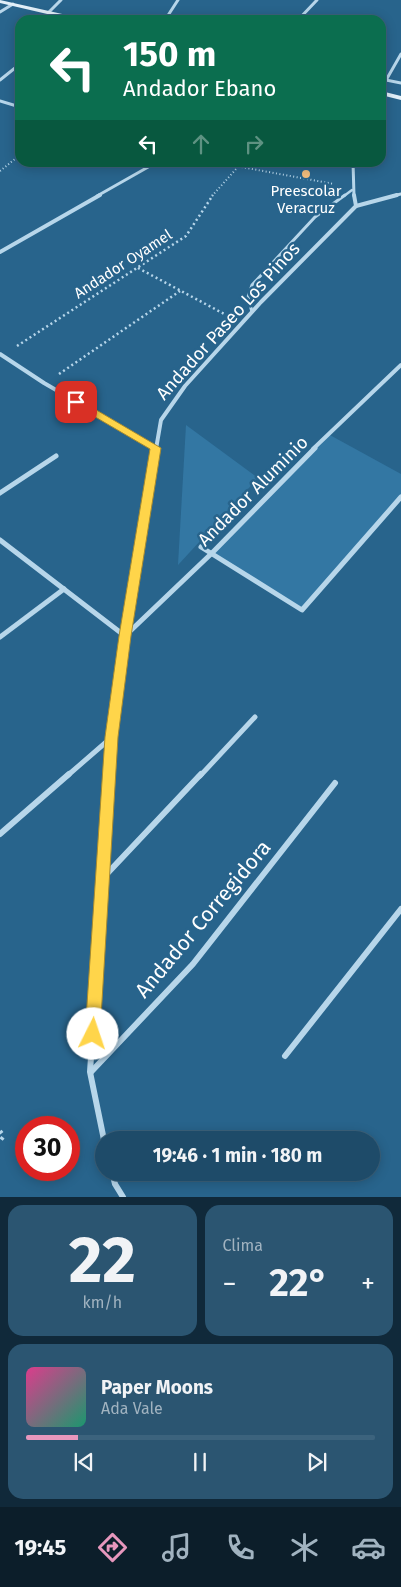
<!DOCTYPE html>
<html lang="es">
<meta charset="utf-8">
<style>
body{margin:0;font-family:"Fira Sans",sans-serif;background:#2b5571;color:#f1f3f6;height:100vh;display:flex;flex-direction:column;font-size:19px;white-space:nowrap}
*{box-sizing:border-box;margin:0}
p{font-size:16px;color:#a1b3c0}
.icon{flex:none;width:28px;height:28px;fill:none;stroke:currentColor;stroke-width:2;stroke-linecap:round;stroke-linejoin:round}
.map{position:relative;height:1197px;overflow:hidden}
.sheet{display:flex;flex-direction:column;gap:8px;padding:8px;background:#10293a;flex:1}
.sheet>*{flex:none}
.hud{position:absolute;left:15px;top:15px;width:371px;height:152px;border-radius:15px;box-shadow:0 2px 12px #0003,0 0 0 1px #3c637d;background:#0b6e4f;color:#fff;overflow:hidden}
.speed{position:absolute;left:15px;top:1116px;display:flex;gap:10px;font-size:25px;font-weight:700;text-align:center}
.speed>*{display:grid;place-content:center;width:65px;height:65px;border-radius:50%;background:#1e4b69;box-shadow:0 2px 12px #0003,0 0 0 1px #3c637d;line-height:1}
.speed .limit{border:8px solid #d22;background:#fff;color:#111}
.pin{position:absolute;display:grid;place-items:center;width:42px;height:42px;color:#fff;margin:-21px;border-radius:10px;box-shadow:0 2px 8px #0006}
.me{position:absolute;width:55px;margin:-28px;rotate:4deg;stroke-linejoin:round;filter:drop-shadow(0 0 4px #0008)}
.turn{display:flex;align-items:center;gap:18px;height:105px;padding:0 25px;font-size:22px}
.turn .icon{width:65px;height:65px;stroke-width:2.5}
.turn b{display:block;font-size:35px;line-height:42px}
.lanes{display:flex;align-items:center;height:48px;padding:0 25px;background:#0003;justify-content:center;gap:25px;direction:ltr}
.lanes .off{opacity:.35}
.big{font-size:38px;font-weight:700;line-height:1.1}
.sheet .tile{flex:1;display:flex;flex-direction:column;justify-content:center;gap:8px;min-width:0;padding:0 18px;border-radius:15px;background:#2b5571}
.sheet .dial{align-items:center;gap:0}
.dial b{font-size:65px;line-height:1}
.song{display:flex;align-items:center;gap:15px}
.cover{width:60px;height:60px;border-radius:8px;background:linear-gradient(135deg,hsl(330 70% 55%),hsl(160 70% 35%))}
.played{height:5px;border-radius:2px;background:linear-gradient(90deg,#e797bd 15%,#3c637d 15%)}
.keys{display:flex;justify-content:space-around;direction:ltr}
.heat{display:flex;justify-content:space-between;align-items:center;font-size:28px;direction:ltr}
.sheet .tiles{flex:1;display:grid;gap:8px;grid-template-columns:1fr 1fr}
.tile:last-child{grid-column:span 2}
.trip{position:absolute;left:95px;top:1131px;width:285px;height:50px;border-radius:25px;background:#1e4b69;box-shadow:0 2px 12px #0003,0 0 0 1px #3c637d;font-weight:700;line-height:50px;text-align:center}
.tabs{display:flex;height:80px;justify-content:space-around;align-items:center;background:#0c1e2a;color:#a1b3c0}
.tabs .icon{width:35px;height:35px}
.tabs .current{color:#e797bd}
.tabs b{font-size:22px;color:#f1f3f6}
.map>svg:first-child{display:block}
.green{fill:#3377a3}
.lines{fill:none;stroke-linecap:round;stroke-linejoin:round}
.path-far2{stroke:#b7d6ea;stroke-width:2;stroke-dasharray:1 2.5;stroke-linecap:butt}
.path-far1{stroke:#b7d6ea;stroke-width:2.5;stroke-dasharray:2 3;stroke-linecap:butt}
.path{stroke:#b7d6ea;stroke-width:4;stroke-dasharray:3 5;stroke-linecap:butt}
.lane-far1{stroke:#b7d6ea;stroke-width:2.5}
.lane{stroke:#b7d6ea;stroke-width:3}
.street-far3{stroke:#b7d6ea;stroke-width:3}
.street-far2{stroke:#b7d6ea;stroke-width:4}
.street-far1{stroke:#b7d6ea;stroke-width:5}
.street{stroke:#b7d6ea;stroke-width:6}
.secondary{fill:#e1eff8;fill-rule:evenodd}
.route{fill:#ffd54a;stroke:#a68a30}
.poi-dot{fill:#f2bd7d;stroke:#28648c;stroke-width:2}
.labels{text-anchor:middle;stroke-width:5;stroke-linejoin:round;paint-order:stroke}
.far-poi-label{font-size:15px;fill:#fff;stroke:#28648c}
.far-street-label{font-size:15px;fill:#fff;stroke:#28648c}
.street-label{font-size:18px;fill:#fff;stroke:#28648c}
.near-street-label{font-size:21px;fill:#fff;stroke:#28648c}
</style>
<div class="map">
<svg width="401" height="1197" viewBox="0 0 401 1197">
<rect width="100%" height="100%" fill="#28648c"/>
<g class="green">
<polygon points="186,425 258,478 178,565"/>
<polygon points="328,434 401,474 401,497 302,610 212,553"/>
</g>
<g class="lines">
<g class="path-far2">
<polyline points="214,162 334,184"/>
<polyline points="0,171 20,155"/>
<polyline points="212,196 237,168"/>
</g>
<g class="path-far1">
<polyline points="138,268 228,316"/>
<polyline points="17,346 186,236 213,195"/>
<polyline points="59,374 180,291"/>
</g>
<polyline class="path" points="0,1131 4,1136 0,1141"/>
<polyline class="lane-far1" points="344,196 352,190"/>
<polyline class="lane" points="252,312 248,297 252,285 315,217 345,195"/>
<g class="street-far3">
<polyline points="0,12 13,4"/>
<polyline points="49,12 61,0"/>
<polyline points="165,20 178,0"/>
<polyline points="298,20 317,0"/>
<polyline points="381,79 401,83"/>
<polyline points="0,80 20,64"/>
<polyline points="381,89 401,54"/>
<polyline points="0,101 20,107"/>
<polyline points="353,162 354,196"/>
<polyline points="97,196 157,162"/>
<polyline points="393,196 401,194"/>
</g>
<g class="street-far2">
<polyline points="356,206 397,195"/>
<polyline points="0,252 100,195"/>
<polyline points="0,354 44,383 156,448"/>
<polyline points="156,449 161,420 185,386 261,302 356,206 354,195"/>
<polyline points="313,449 401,365"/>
</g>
<g class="street-far1">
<polyline points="0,493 56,456"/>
<polyline points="0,540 125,636 212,553 315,448"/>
<polyline points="201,547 302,610 401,497"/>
<polyline points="0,637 64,589"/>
<polyline points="67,776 112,737"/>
<polyline points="109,776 125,636 156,448"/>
<polyline points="200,776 255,717"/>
</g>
<g class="street">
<polyline points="0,834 69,774"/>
<polyline points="103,878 201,774"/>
<polyline points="285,1056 401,909"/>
<polyline points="91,1072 193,964 335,783"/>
<polyline points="104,1140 90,1072 110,774"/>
<polyline points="112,1172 115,1184 123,1197"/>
</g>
<g class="secondary">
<polygon points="0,0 80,18 83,20 73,20 0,3"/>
<polygon points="381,91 401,96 401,100 381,95"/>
</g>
</g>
<polygon class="route" points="76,398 161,448 131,636 118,737 100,1034 98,1039 93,1041 87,1039 85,1034 105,737 119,636 150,449 73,404 71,402"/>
<circle class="poi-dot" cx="306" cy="174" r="5"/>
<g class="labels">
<g class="far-poi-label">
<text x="306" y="196">Preescolar<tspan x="306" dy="17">Veracruz</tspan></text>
</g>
<g class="far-street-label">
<text transform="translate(123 264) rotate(-33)" y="5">Andador Oyamel</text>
</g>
<g class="street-label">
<text transform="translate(228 321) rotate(-48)" y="6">Andador Paseo Los Pinos</text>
<text transform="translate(253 491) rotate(-45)" y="6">Andador Aluminio</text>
</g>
<g class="near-street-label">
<text transform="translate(203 919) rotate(-50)" y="7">Andador Corregidora</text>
</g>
</g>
</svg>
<div class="speed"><div class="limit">30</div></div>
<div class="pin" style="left:76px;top:402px;background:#d93025"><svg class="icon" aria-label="arrive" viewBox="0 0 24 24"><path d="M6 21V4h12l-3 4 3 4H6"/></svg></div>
<svg class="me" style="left:93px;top:1034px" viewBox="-20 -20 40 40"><circle r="19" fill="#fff"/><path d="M0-13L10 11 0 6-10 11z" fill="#ffd54a"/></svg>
<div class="trip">19:46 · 1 min · 180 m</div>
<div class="hud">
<div class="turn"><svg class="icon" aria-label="left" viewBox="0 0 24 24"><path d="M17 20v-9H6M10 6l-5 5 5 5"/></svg><div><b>150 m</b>Andador Ebano</div></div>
<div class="lanes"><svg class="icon" aria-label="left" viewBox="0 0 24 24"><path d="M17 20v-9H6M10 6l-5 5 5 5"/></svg><svg class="icon off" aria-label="ahead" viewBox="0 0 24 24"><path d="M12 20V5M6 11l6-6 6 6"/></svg><svg class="icon off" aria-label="right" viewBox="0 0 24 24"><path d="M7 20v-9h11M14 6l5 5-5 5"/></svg></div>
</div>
</div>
<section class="sheet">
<div class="tiles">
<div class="tile dial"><b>22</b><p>km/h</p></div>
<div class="tile"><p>Clima</p>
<div class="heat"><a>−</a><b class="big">22°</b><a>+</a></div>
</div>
<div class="tile">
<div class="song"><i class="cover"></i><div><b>Paper Moons</b><p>Ada Vale</p></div></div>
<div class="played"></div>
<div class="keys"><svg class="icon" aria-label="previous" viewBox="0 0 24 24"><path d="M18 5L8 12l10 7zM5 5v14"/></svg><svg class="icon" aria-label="pause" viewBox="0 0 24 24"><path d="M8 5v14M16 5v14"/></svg><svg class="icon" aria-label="next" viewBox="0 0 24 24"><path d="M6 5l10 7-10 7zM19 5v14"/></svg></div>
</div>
</div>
</section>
<nav class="tabs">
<b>19:45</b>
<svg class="icon current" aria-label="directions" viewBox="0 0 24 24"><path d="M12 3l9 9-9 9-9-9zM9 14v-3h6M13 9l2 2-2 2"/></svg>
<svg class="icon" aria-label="music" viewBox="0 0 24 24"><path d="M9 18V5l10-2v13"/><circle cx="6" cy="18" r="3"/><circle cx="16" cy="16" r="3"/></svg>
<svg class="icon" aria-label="phone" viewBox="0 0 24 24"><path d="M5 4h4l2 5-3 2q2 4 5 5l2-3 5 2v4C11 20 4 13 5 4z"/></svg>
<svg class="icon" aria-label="climate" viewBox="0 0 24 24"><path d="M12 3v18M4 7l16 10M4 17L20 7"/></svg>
<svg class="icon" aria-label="car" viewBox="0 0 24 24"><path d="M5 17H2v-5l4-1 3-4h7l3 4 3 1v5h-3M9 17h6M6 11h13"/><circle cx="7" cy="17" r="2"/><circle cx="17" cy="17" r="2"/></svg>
</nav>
